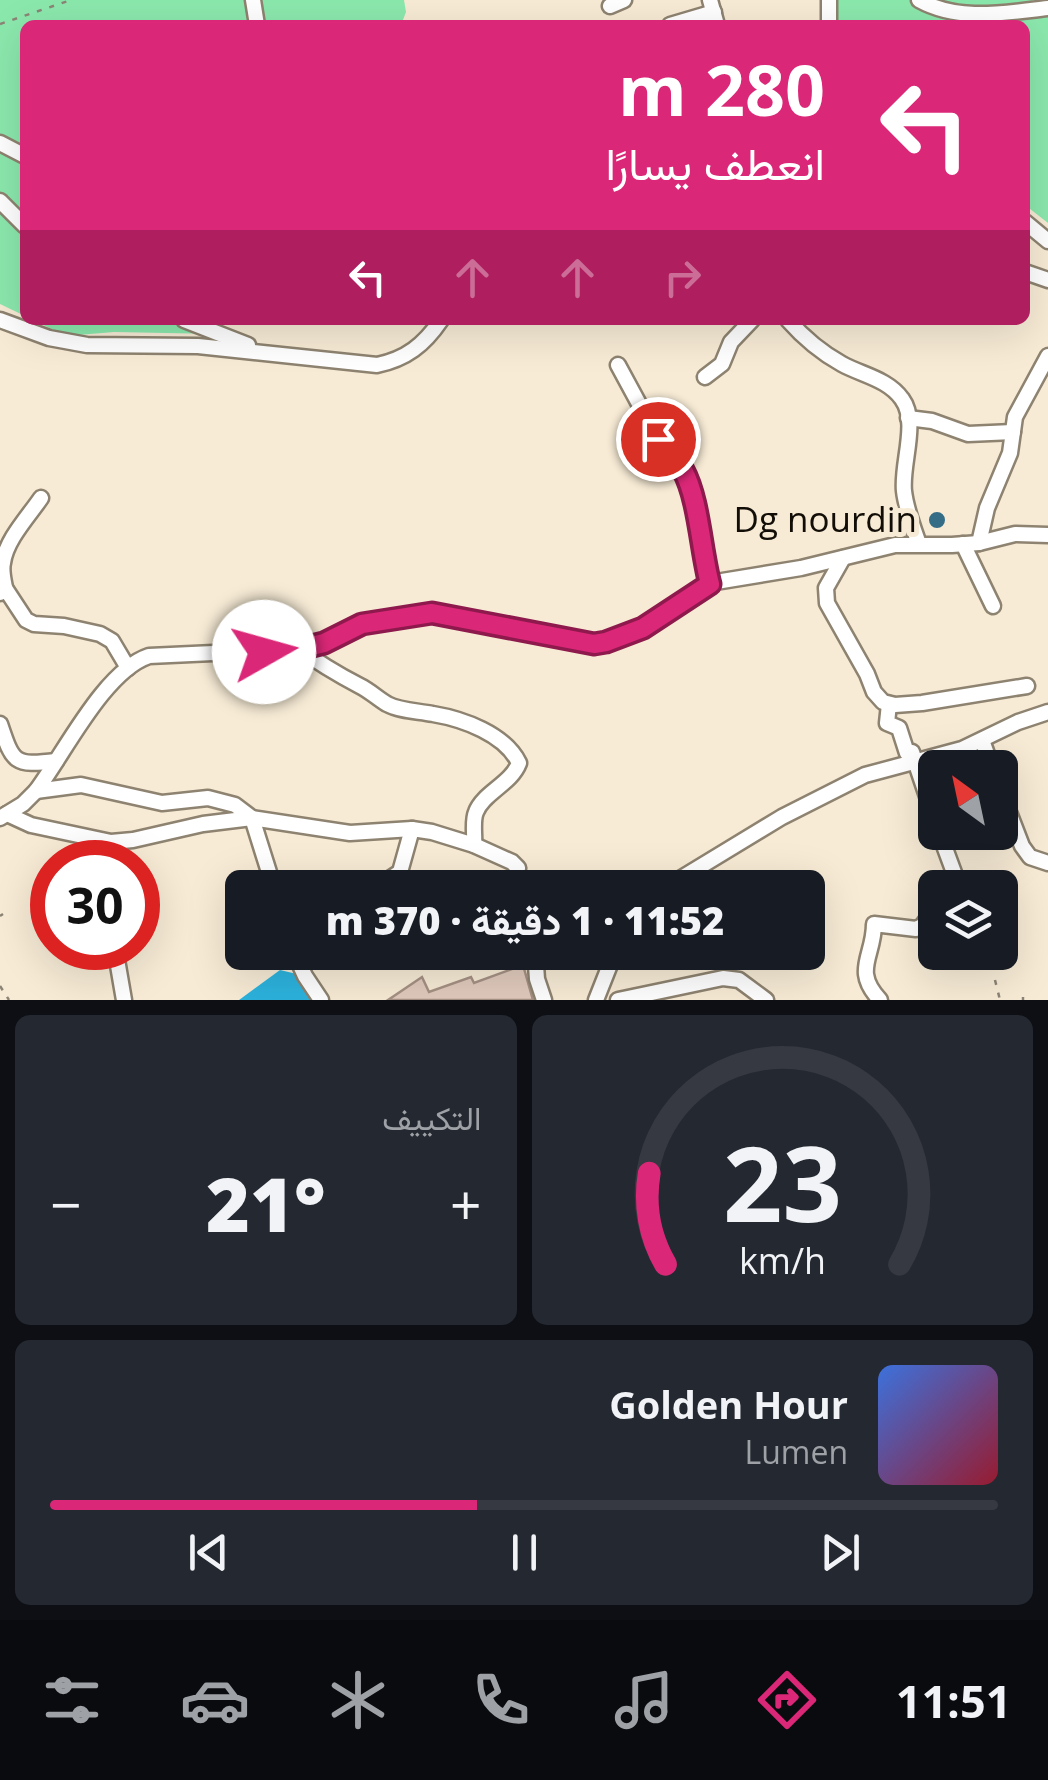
<!DOCTYPE html>
<html lang="ar">
<meta charset="utf-8">
<style>
body{margin:0;font-family:"Open Sans",Vazirmatn,sans-serif;background:#242831;color:#f1f3f6;direction:rtl;height:100vh;display:flex;flex-direction:column;font-size:38px;white-space:nowrap}
*{box-sizing:border-box;margin:0}
p{font-size:32px;color:#9ea1a6}
.icon{flex:none;width:55px;height:55px;fill:none;stroke:currentColor;stroke-width:2;stroke-linecap:round;stroke-linejoin:round}
.map{position:relative;height:1000px;overflow:hidden;direction:ltr}
.side{display:flex;flex-direction:column;gap:15px;padding:15px;background:#0d0f14;flex:1}
.side>*{flex:none}
.hud{position:absolute;left:20px;top:20px;width:1010px;height:305px;border-radius:15px;box-shadow:0 10px 40px #0002;direction:rtl;background:#db2777;color:#fff;overflow:hidden}
.needle{width:65px;rotate:327deg}
.tools{position:absolute;left:918px;top:750px;display:grid;gap:20px}
.tools a{display:grid;place-items:center;width:100px;height:100px;border-radius:15px;background:#171b24;box-shadow:0 10px 40px #0002;font-size:50px}
.speed{position:absolute;left:30px;top:840px;display:flex;gap:20px;font-size:50px;font-weight:700;text-align:center}
.speed>*{display:grid;place-content:center;width:130px;height:130px;border-radius:50%;background:#171b24;box-shadow:0 10px 40px #0002;line-height:1}
.speed .limit{border:15px solid #d22;background:#fff;color:#111}
.pin{position:absolute;display:grid;place-items:center;width:85px;height:85px;color:#fff;margin:-42px;border:5px solid #fff;border-radius:50%;box-shadow:0 2px 10px #0007}
.me{position:absolute;width:110px;margin:-55px;rotate:83deg;stroke-linejoin:round;filter:drop-shadow(0 0 8px #0008)}
.turn{display:flex;align-items:center;gap:35px;height:210px;padding:0 40px;font-size:45px}
.turn .icon{width:130px;height:130px;stroke-width:2.5}
.turn b{display:block;font-size:70px;line-height:85px}
.lanes{display:flex;align-items:center;height:95px;padding:0 40px;background:#0003;justify-content:center;gap:50px;direction:ltr}
.lanes .off{opacity:.35}
.big{font-size:75px;font-weight:800;line-height:1.1}
.side .tile{flex:1;display:flex;flex-direction:column;justify-content:center;gap:15px;min-width:0;padding:0 35px;border-radius:15px;background:#242831}
.side .dial{align-items:center;gap:0}
.dial svg{height:260px;overflow:visible;fill:none;stroke:#363941;stroke-width:7;stroke-linecap:round;text-anchor:middle}
.dial text{fill:#f1f3f6;stroke:none}
.song{display:flex;align-items:center;gap:30px}
.cover{width:120px;height:120px;border-radius:15px;background:linear-gradient(135deg,hsl(220 70% 55%),hsl(350 70% 35%))}
.played{height:10px;border-radius:5px;background:linear-gradient(90deg,#db2777 45%,#363941 45%)}
.keys{display:flex;justify-content:space-around;direction:ltr}
.heat{display:flex;justify-content:space-between;align-items:center;font-size:55px;direction:ltr}
.side .tiles{flex:1;display:grid;gap:15px;grid-template-columns:1fr 1fr}
.tile:last-child{grid-column:span 2}
.trip{position:absolute;left:225px;top:870px;width:600px;height:100px;border-radius:15px;background:#171b24;box-shadow:0 10px 40px #0002;font-weight:800;line-height:100px;text-align:center;direction:rtl}
.tab-bar{display:flex;height:160px;justify-content:space-around;align-items:center;background:#090b0e;color:#9ea1a6}
.tab-bar .icon{width:70px;height:70px}
.tab-bar .selected{color:#db2777}
.tab-bar b{font-size:45px;color:#f1f3f6}
.map>svg:first-child{display:block}
.green{fill:#8be8ad}
.water{fill:#2cb3de}
.building{fill:#e1cabd;stroke:#a69184;stroke-width:2.5}
.lines{fill:none;stroke-linecap:round;stroke-linejoin:round}
.minor-casing{stroke:#8e8370;stroke-width:19}
.path{stroke:#8c8475;stroke-width:2.5;stroke-dasharray:5 8;stroke-linecap:butt}
.minor{stroke:#fff;stroke-width:14}
.route-casing{stroke:#8e194d;stroke-width:25}
.route{stroke:#db2777;stroke-width:18}
.poi-dot{fill:#356d87;stroke:#f7ebd5;stroke-width:4}
.labels{text-anchor:middle;stroke-width:10;stroke-linejoin:round;paint-order:stroke}
.poi-label{font-size:35px;fill:#120e07;stroke:#f7ebd5;text-anchor:end}
</style>
<div class="map">
<svg width="1048" height="1000" viewBox="0 0 1048 1000">
<rect width="100%" height="100%" fill="#f7ebd5"/>
<g class="green">
<polygon points="0,0 404,0 406,12 401,25 25,25 25,316 0,304"/>
<polygon points="833,0 1048,0 1048,223 1025,205 1025,25 839,25 836,22"/>
<polygon points="33,320 217,320 217,334 114,332 66,336"/>
</g>
<polygon class="water" points="280,970 305,976 324,1000 239,1000"/>
<polygon class="building" points="523,965 533,1000 388,1000 422,977 429,992 471,977 474,983"/>
<g class="lines">
<defs>
<g id="minor">
<polyline points="253,0 257,25"/>
<polyline points="710,0 717,25"/>
<path d="M 919,0 C 959,22 1004,13 1048,8"/>
<polyline points="610,6 624,0"/>
<polyline points="670,25 714,12"/>
<polyline points="829,25 829,0"/>
<polyline points="0,143 25,156"/>
<polyline points="0,201 25,226"/>
<polyline points="1025,222 1048,241"/>
<polyline points="1025,272 1048,280"/>
<path d="M 0,320 L 49,338 L 87,345 L 198,346 L 377,365 C 406,359 424,345 441,320"/>
<polyline points="184,320 248,345"/>
<path d="M 788,320 C 803,337 822,353 842,364 C 862,375 888,379 902,399 C 919,422 901,464 904,491 C 906,509 913,527 919,544"/>
<polyline points="618,365 658,439 684,470 698,523 702,556 710,584"/>
<polyline points="705,377 722,364 731,342 752,320"/>
<polyline points="908,418 932,421 968,434 1013,432"/>
<polyline points="979,543 987,508 1010,453 1015,417 1048,356"/>
<polyline points="963,544 993,606"/>
<polyline points="843,558 826,588 827,603 867,674 874,692 883,702 895,705 922,703 1027,686"/>
<path d="M 5,588 C 4,581 1,571 3,563 C 6,540 28,517 41,498"/>
<polyline points="0,593 5,588 26,620 34,624 64,626 100,634 112,641 128,668"/>
<path d="M 300,649 C 321,665 337,674 360,686 C 370,691 377,698 387,704 C 400,711 418,711 433,714 C 463,719 505,734 519,763 C 511,784 483,793 476,812 C 472,821 475,835 474,845"/>
<polyline points="889,704 887,723 899,728 907,753 912,752 935,820"/>
<path d="M 0,724 C 13,763 14,766 56,761"/>
<polyline points="982,740 992,768"/>
<polyline points="1000,789 1022,846 1030,857 1048,863"/>
<polyline points="36,791 81,785 162,803 208,798 235,805 252,818 274,888"/>
<polyline points="7,814 31,825 111,842 133,840 203,824 252,818 350,833 412,829 432,832 474,845 512,862 518,868 510,888"/>
<path d="M 0,818 L 23,804 L 36,791 C 64,754 104,671 149,656 L 300,649 L 324,643 L 362,624 L 432,613 L 521,628 L 576,642 L 606,642 L 643,628 L 705,586 L 716,582 L 801,568 L 895,545 L 952,545 L 979,543 L 1015,534 L 1048,535"/>
<polyline points="939,832 956,878 970,888"/>
<polyline points="376,888 400,872 412,829"/>
<polyline points="665,888 782,817 865,775 962,749 1018,722 1048,712"/>
<polyline points="115,948 124,1000"/>
<polyline points="294,952 305,976 321,1000"/>
<polyline points="535,952 537,979 544,1000"/>
<polyline points="476,957 493,952"/>
<polyline points="596,1000 615,952"/>
<polyline points="618,1000 723,978 739,980 766,1000"/>
<path d="M 880,1000 C 852,970 874,957 874,924 L 916,929 L 922,926 L 935,908"/>
</g>
</defs>
<use href="#minor" class="minor-casing"/>
<g class="path">
<polyline points="0,24 71,0"/>
<polyline points="0,916 3,914"/>
<polyline points="995,980 1000,1000"/>
<polyline points="0,986 9,1000"/>
<polyline points="1023,997 1023,1000"/>
</g>
<use href="#minor" class="minor"/>
</g>
<g class="lines">
<defs>
<path id="route" d="M 264,652 L 300,649 L 324,643 L 362,624 L 432,613 L 594,644 L 606,642 L 643,628 L 710,584 C 701,551 699,499 683,470 C 677,459 666,450 658,439"/>
</defs>
<use href="#route" class="route-casing"/>
<use href="#route" class="route"/>
</g>
<circle class="poi-dot" cx="937" cy="520" r="10"/>
<g class="labels">
<g class="poi-label">
<text x="917" y="532">Dg nourdin</text>
</g>
</g>
</svg>
<div class="tools">
<a><svg class="needle" viewBox="-14 -14 28 28"><path d="M0-13l5 13h-10z" fill="#e53935"/><path d="M0 13l5-13h-10z" fill="#9ea1a6"/></svg></a>
<a><svg class="icon" aria-label="layers" viewBox="0 0 24 24"><path d="M12 4l9 5-9 5-9-5zM3 14l9 5 9-5"/></svg></a>
</div>
<div class="speed"><div class="limit">30</div></div>
<div class="pin" style="left:658px;top:439px;background:#d93025"><svg class="icon" aria-label="arrive" viewBox="0 0 24 24"><path d="M6 21V4h12l-3 4 3 4H6"/></svg></div>
<svg class="me" style="left:264px;top:652px" viewBox="-20 -20 40 40"><circle r="19" fill="#fff"/><path d="M0-13L10 11 0 6-10 11z" fill="#db2777"/></svg>
<div class="trip">11:52 · 1 دقيقة · 370 m</div>
<div class="hud">
<div class="turn"><svg class="icon" aria-label="left" viewBox="0 0 24 24"><path d="M17 20v-9H6M10 6l-5 5 5 5"/></svg><div><b>280 m</b>انعطف يسارًا</div></div>
<div class="lanes"><svg class="icon" aria-label="left" viewBox="0 0 24 24"><path d="M17 20v-9H6M10 6l-5 5 5 5"/></svg><svg class="icon off" aria-label="ahead" viewBox="0 0 24 24"><path d="M12 20V5M6 11l6-6 6 6"/></svg><svg class="icon off" aria-label="ahead" viewBox="0 0 24 24"><path d="M12 20V5M6 11l6-6 6 6"/></svg><svg class="icon off" aria-label="right" viewBox="0 0 24 24"><path d="M7 20v-9h11M14 6l5 5-5 5"/></svg></div>
</div>
</div>
<section class="side">
<div class="tiles">
<div class="tile dial"><svg viewBox="0 0 100 80">
<path d="M14 69A42 42 0 1 1 86 69"/>
<path d="M14 69A42 42 0 0 1 9 41" stroke="#db2777"/>
<text x="50" y="56" font-size="32" font-weight="700">23</text>
<text x="50" y="72" font-size="11">km/h</text>
</svg></div>
<div class="tile"><p>التكييف</p>
<div class="heat"><a>−</a><b class="big">21°</b><a>+</a></div>
</div>
<div class="tile">
<div class="song"><i class="cover"></i><div><b>Golden Hour</b><p>Lumen</p></div></div>
<div class="played"></div>
<div class="keys"><svg class="icon" aria-label="previous" viewBox="0 0 24 24"><path d="M18 5L8 12l10 7zM5 5v14"/></svg><svg class="icon" aria-label="pause" viewBox="0 0 24 24"><path d="M8 5v14M16 5v14"/></svg><svg class="icon" aria-label="next" viewBox="0 0 24 24"><path d="M6 5l10 7-10 7zM19 5v14"/></svg></div>
</div>
</div>
</section>
<nav class="tab-bar">
<b>11:51</b>
<svg class="icon selected" aria-label="directions" viewBox="0 0 24 24"><path d="M12 3l9 9-9 9-9-9zM9 14v-3h6M13 9l2 2-2 2"/></svg>
<svg class="icon" aria-label="music" viewBox="0 0 24 24"><path d="M9 18V5l10-2v13"/><circle cx="6" cy="18" r="3"/><circle cx="16" cy="16" r="3"/></svg>
<svg class="icon" aria-label="phone" viewBox="0 0 24 24"><path d="M5 4h4l2 5-3 2q2 4 5 5l2-3 5 2v4C11 20 4 13 5 4z"/></svg>
<svg class="icon" aria-label="climate" viewBox="0 0 24 24"><path d="M12 3v18M4 7l16 10M4 17L20 7"/></svg>
<svg class="icon" aria-label="car" viewBox="0 0 24 24"><path d="M5 17H2v-5l4-1 3-4h7l3 4 3 1v5h-3M9 17h6M6 11h13"/><circle cx="7" cy="17" r="2"/><circle cx="17" cy="17" r="2"/></svg>
<svg class="icon" aria-label="filters" viewBox="0 0 24 24"><path d="M4 7h16M4 17h16"/><circle cx="9" cy="7" r="2"/><circle cx="15" cy="17" r="2"/></svg>
</nav>
